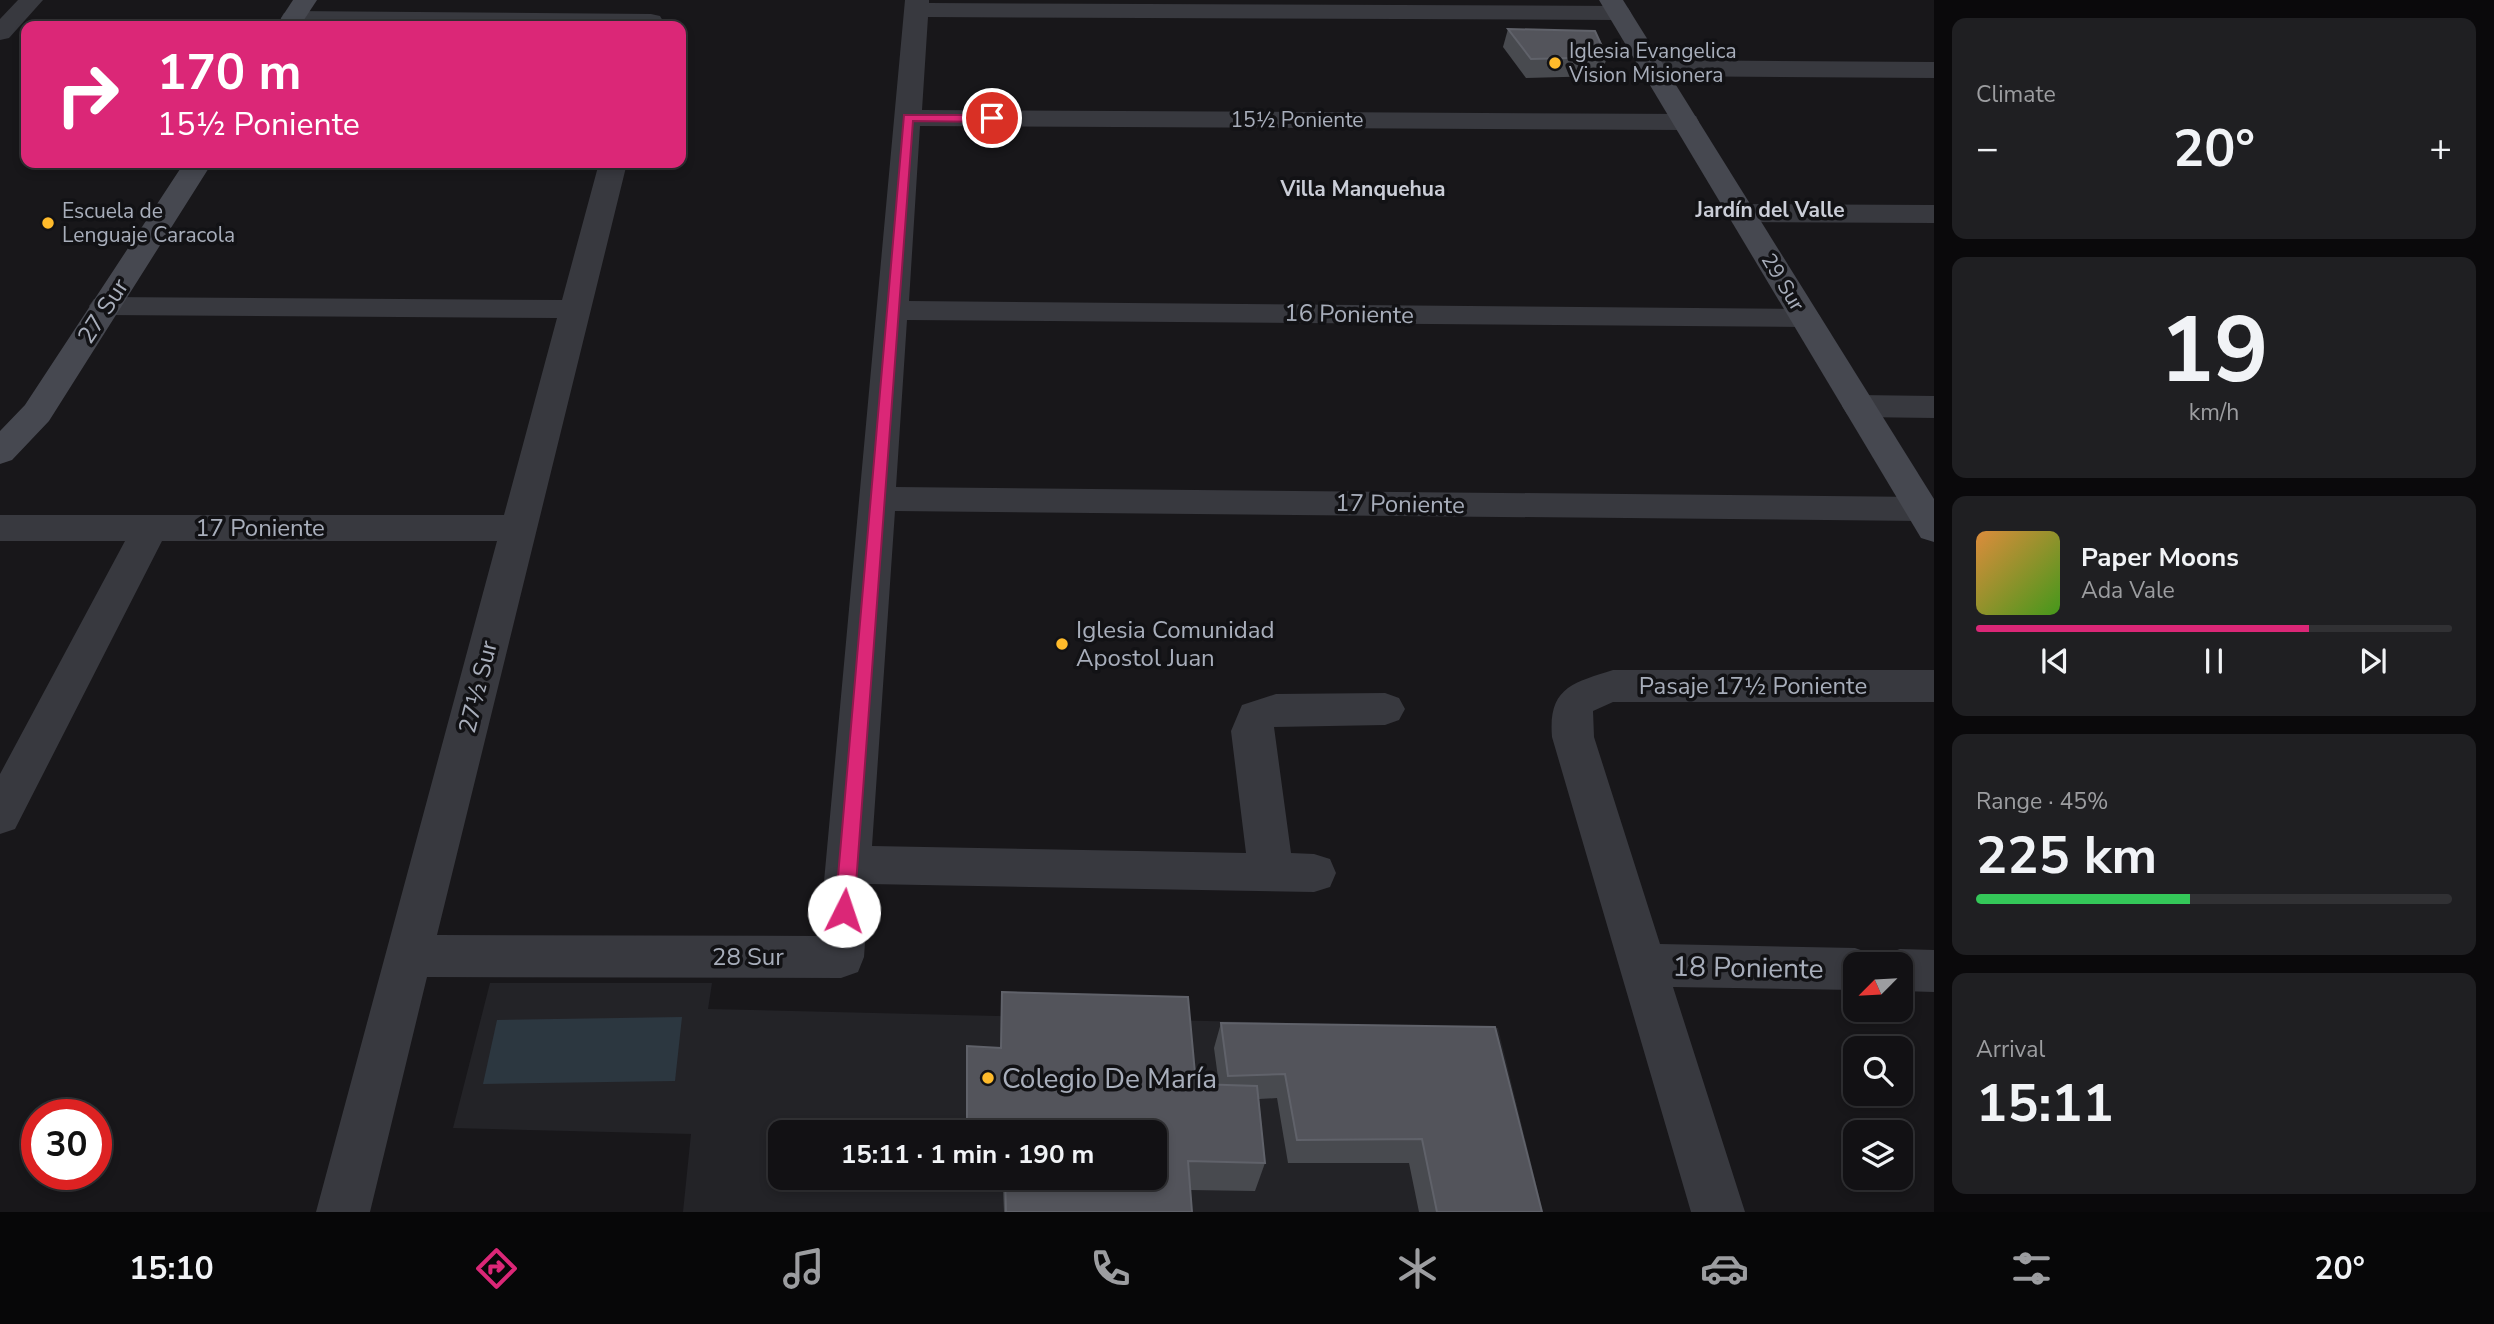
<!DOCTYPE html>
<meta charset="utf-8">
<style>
body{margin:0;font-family:"Nunito Sans",sans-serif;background:#1f1f22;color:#f1f3f6;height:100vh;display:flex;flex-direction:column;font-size:26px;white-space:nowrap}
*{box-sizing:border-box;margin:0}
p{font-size:23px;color:#9c9da0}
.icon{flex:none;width:38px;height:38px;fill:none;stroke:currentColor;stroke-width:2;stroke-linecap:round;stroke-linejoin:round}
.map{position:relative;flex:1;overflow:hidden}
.sheet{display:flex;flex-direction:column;gap:18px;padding:18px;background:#0a090b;width:560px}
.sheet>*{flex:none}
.banner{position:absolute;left:21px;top:21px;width:665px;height:147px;border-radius:14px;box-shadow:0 4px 10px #0003,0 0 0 2px #313134;background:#db2777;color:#fff;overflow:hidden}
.needle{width:46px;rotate:246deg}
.fabs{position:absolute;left:1843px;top:952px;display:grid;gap:14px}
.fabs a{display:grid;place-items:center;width:70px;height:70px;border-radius:14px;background:#121114;box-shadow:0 4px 10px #0003,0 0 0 2px #313134;font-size:35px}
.speed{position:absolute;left:21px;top:1099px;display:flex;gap:14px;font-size:35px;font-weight:700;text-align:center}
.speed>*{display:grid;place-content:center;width:91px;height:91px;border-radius:50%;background:#121114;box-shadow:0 4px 10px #0003,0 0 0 2px #313134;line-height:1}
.speed .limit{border:10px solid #d22;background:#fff;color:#111}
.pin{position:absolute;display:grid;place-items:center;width:60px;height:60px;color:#fff;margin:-30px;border:4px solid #fff;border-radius:50%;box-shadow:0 2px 7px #0007}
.me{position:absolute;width:77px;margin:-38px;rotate:4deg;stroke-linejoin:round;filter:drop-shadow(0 0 5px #0008)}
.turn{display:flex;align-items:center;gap:24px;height:147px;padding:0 21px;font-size:32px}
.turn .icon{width:91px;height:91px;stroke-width:2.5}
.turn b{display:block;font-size:49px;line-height:60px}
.big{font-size:52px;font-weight:700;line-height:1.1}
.sheet .tile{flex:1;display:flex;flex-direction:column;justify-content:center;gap:10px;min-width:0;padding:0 24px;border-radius:14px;background:#1f1f22}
.sheet .dial{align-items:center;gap:0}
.dial b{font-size:91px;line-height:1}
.song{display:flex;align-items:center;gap:21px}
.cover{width:84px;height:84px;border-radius:10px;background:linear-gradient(135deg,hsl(30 70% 55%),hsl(100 70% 35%))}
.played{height:7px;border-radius:4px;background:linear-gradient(90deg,#db2777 70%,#313134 70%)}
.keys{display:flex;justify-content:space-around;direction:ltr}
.heat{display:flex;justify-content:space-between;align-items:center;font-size:38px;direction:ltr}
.charge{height:10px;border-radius:5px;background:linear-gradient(90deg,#34c759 45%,#313134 0)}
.trip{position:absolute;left:768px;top:1120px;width:399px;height:70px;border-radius:14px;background:#121114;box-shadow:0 4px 10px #0003,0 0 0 2px #313134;font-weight:700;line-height:70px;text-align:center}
.tabs{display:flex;height:112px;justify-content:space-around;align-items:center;background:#070708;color:#9c9da0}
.tabs .icon{width:49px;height:49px}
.tabs .on{color:#db2777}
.tabs b{font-size:32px;color:#f1f3f6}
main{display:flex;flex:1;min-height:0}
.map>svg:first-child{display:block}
.built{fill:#232327;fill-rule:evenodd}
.water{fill:#2c3740}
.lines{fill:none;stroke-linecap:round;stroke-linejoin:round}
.street{fill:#38393f;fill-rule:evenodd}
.secondary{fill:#464850;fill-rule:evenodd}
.wall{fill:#484a4f}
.building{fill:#53545b;stroke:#60626a;stroke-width:2}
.route{fill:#db2777;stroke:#8e194d;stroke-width:2}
.poi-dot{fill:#ffbb2b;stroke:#121215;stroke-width:2.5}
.labels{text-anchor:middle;stroke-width:7;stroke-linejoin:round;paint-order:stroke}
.far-poi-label{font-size:21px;fill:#a8aebb;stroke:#121215;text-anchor:start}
.far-street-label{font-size:21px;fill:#a8aebb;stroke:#121215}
.far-neighbourhood-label{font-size:21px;font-weight:bold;fill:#cacdd7;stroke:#121215}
.street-label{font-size:24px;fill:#a8aebb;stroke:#121215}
.poi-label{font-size:24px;fill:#a8aebb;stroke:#121215;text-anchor:start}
.near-street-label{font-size:28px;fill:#a8aebb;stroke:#121215}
.near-poi-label{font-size:28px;fill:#a8aebb;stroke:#121215;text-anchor:start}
</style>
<main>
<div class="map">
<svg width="1934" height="1212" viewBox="0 0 1934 1212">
<rect width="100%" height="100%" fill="#18171a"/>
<path class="built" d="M 490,983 L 712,983 L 708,1009 L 1498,1028 L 1543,1212 L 683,1212 L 691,1134 L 453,1128 ZM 780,1132 L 1155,1132 L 1155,1178 L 780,1178 Z"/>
<polygon class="water" points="682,1017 675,1081 483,1084 497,1020"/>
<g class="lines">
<g class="street">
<polygon points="18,0 43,0 9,38 0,40 0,19"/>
<polygon points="905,0 929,0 929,3 1619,6 1628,8 1631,13 1628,18 1619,20 928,17 922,110 1686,114 1696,116 1699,122 1696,128 1686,130 920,126 909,301 1805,309 1816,311 1821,318 1816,325 1805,327 907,320 896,487 1922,497 1934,500 1934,518 1922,521 895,511 872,846 1246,853 1231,731 1242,705 1276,694 1385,693 1399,698 1405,709 1399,720 1385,725 1274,727 1291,853 1314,854 1330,859 1336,873 1330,887 1314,892 869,884 864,957 858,972 841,978 427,977 370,1212 316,1212 497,541 162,541 15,829 0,834 0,774 125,541 0,541 0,515 504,515 557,318 105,315 94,313 89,306 94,299 105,297 562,300 599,163 627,163 437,935 819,936"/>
<polygon points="293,11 651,14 660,16 663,21 659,26 284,23 281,18 284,13"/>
<polygon points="1653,60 1934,62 1934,78 1653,76 1644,73 1640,68 1644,63"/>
<polygon points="1741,204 1934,205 1934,223 1741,222 1731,219 1726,213 1731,207"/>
<polygon points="1859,395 1934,396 1934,418 1859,417 1847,414 1842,406 1847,398"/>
<path d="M 1613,670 L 1934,670 L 1934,702 L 1613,702 L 1593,711 L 1594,737 L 1660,944 L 1855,948 L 1872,954 L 1876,964 L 1855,964 L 1855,990 L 1673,987 L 1745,1212 L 1691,1212 L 1552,737 C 1548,688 1572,683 1613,670 Z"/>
<polygon points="1900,949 1934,950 1934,992 1900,991 1900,964 1879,964 1883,955"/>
</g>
<g class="secondary">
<polygon points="293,0 317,0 300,26 276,26"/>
<polygon points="1599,0 1623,0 1934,499 1934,542 1921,538"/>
<polygon points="184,163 212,163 49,421 12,460 0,464 0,431 25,405"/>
</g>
</g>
<g class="wall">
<polygon points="1508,29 1607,57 1601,76 1526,78 1503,47"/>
<polygon points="1221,1023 1495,1027 1542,1212 1419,1212 1409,1163 1288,1163 1277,1098 1259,1099 1265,1163 1255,1191 1190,1190 1192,1212 1004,1212 1003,1189 967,1186 967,1178 1155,1178 1196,1084 1219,1085 1214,1048"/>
</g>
<g class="building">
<polygon points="1508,29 1595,31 1607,57 1531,59"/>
<polygon points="1002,992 1188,997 1196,1084 1257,1086 1265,1163 1188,1161 1192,1212 1006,1212 1005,1178 1155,1178 1155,1132 967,1132 967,1046 1001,1048"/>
<polygon points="1221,1023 1495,1027 1542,1212 1437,1212 1422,1139 1297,1140 1285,1074 1228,1076"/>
</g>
<polygon class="route" points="904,115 992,115 997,118 992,122 913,121 854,911 851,917 844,919 838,917 835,911"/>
<g class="poi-dot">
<circle cx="1555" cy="63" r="7"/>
<circle cx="48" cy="223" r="7"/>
<circle cx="1062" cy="644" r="7"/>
<circle cx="988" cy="1078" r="7"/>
</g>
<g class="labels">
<g class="far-poi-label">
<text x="1569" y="58">Iglesia Evangelica<tspan x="1569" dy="24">Vision Misionera</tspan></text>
<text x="62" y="218">Escuela de<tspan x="62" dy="24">Lenguaje Caracola</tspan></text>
</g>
<g class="far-street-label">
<text x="1297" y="127">15½ Poniente</text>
<text transform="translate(1783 282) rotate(59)" y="7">29 Sur</text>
</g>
<g class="far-neighbourhood-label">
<text x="1363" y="196">Villa Manquehua</text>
<text x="1770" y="217">Jardín del Valle</text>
</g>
<g class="street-label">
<text transform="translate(103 311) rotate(-57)" y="8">27 Sur</text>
<text transform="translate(1349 314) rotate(1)" y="8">16 Poniente</text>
<text transform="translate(1400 504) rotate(1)" y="8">17 Poniente</text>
<text x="260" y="536">17 Poniente</text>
<text x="1753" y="694">Pasaje 17½ Poniente</text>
<text transform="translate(478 687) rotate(-76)" y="8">27½ Sur</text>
<text x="748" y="965">28 Sur</text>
</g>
<g class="poi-label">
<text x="1076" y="638">Iglesia Comunidad<tspan x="1076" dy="28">Apostol Juan</tspan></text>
</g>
<g class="near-street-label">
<text transform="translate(1748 967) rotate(1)" y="10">18 Poniente</text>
</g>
<g class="near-poi-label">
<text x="1002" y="1088">Colegio De María</text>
</g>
</g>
</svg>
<div class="fabs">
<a><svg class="needle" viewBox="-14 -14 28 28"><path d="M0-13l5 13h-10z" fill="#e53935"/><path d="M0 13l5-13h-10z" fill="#9c9da0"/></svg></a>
<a><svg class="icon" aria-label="search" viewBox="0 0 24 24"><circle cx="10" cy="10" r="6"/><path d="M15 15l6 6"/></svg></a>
<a><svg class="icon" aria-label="layers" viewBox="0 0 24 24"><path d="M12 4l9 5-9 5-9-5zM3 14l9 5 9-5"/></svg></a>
</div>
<div class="speed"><div class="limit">30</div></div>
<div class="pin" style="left:992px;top:118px;background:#d93025"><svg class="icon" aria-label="arrive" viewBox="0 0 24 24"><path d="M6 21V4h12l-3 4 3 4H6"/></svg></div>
<svg class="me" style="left:844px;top:911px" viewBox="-20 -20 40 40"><circle r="19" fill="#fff"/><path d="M0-13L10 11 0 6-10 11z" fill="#db2777"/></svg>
<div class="trip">15:11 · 1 min · 190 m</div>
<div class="banner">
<div class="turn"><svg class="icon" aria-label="right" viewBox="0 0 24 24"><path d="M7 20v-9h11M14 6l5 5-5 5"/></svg><div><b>170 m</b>15½ Poniente</div></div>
</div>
</div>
<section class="sheet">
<div class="tile"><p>Climate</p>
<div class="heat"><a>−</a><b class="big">20°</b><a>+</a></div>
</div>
<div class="tile dial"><b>19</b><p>km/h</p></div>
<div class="tile">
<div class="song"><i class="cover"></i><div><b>Paper Moons</b><p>Ada Vale</p></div></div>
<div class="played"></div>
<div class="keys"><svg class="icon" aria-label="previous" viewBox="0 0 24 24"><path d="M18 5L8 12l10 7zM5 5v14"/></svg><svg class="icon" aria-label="pause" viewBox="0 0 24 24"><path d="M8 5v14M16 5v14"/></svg><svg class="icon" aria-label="next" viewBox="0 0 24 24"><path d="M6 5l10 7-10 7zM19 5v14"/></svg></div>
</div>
<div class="tile"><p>Range · 45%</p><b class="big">225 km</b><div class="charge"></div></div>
<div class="tile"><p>Arrival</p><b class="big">15:11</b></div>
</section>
</main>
<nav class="tabs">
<b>15:10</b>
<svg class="icon on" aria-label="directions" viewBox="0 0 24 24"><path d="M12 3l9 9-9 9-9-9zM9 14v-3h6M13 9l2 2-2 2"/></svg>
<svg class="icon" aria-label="music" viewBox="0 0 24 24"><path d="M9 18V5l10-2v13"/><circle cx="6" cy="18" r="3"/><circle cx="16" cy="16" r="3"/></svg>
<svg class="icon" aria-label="phone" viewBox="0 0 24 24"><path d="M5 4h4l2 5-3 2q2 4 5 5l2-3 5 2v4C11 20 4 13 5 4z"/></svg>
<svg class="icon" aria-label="climate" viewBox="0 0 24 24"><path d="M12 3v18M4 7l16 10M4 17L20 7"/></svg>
<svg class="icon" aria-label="car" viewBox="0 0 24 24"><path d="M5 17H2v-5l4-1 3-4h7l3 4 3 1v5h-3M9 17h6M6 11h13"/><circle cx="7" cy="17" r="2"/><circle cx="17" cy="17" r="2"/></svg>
<svg class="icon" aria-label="filters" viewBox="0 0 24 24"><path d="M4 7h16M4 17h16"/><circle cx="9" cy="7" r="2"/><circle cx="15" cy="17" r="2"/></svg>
<b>20°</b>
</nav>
